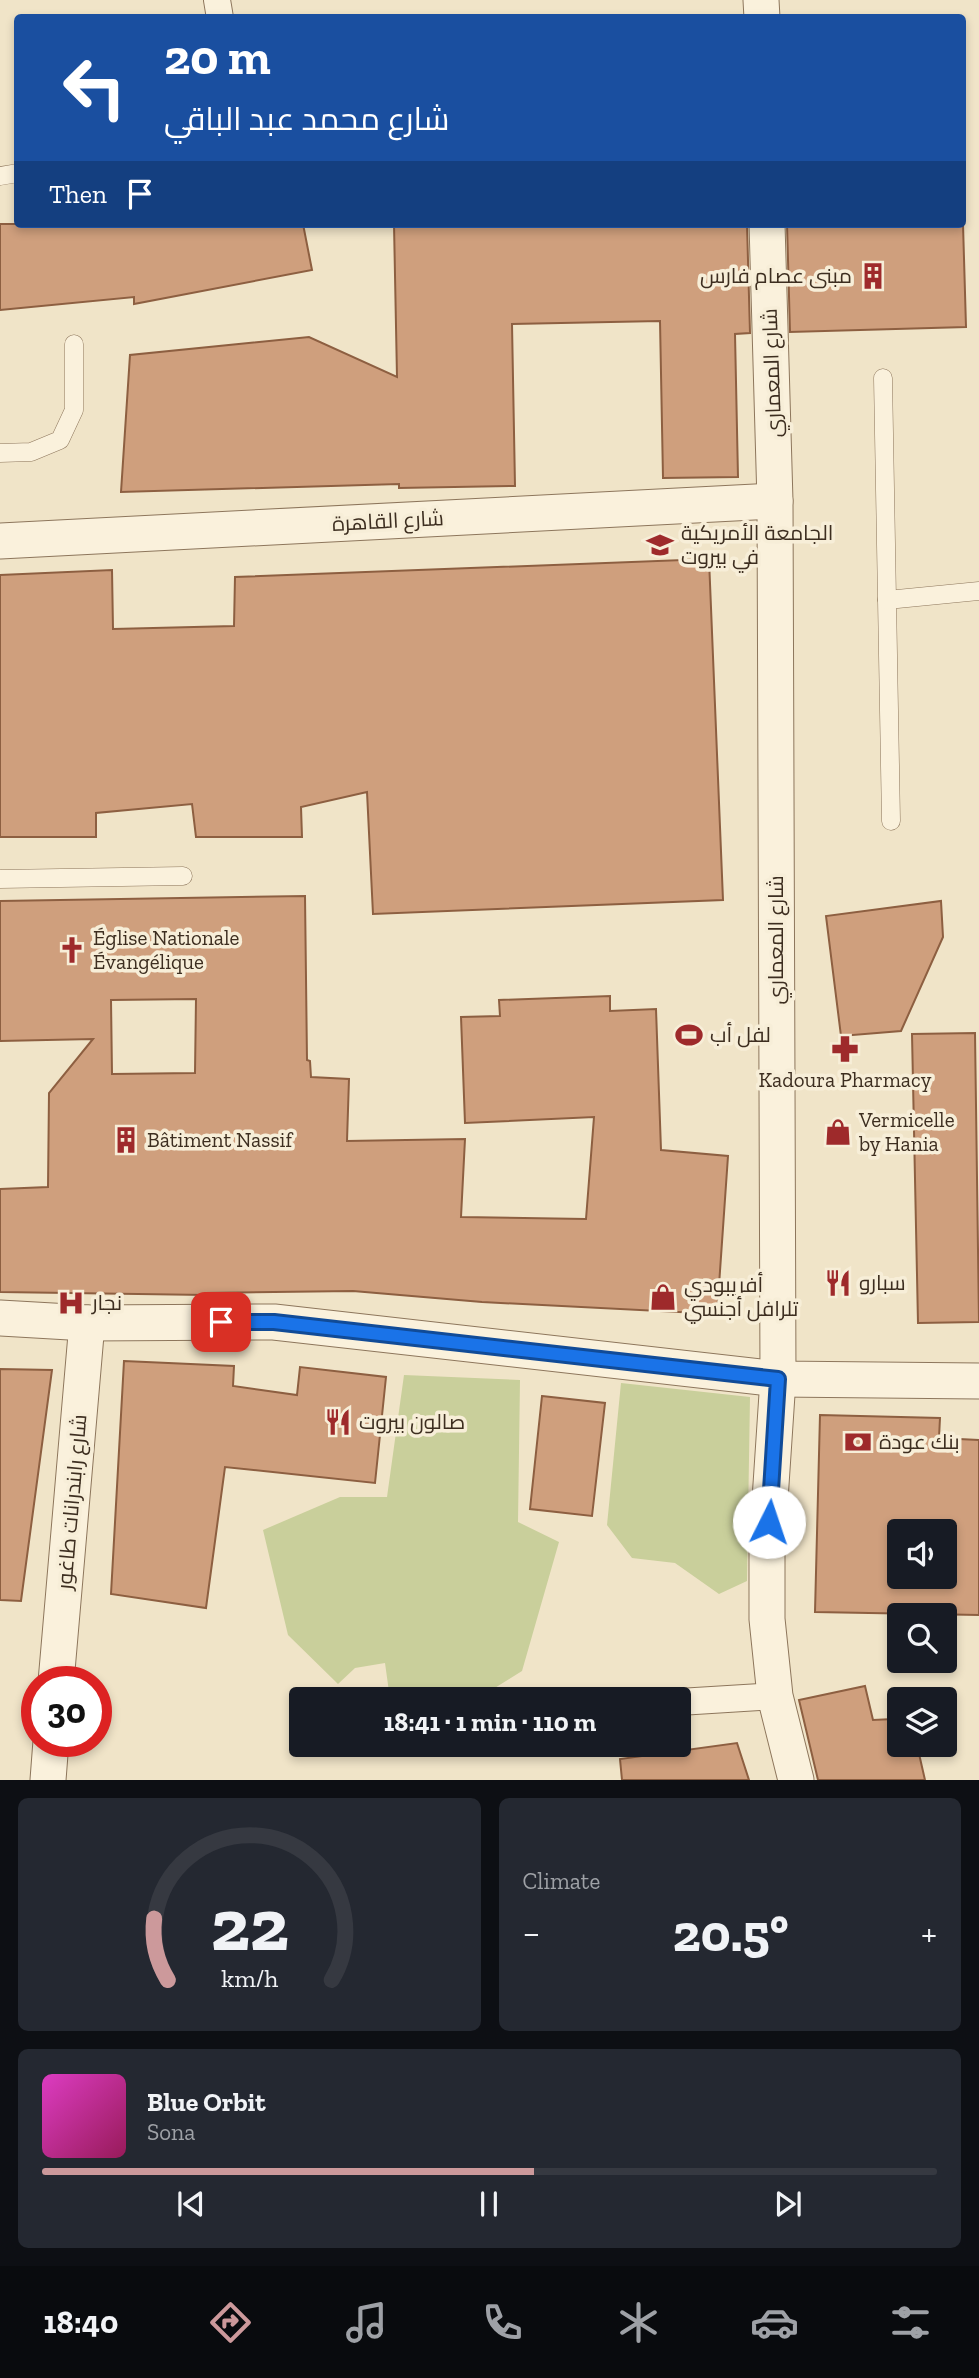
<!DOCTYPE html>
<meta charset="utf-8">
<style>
body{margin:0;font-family:"Zilla Slab",Cairo,serif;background:#242831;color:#f1f3f6;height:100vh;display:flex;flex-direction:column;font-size:26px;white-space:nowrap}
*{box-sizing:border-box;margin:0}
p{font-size:23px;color:#9ea1a6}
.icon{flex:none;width:38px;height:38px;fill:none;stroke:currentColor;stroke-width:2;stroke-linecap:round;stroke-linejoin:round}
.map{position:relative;height:1780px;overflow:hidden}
.panel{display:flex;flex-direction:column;gap:18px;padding:18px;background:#0d0f14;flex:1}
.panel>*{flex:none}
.banner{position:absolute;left:14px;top:14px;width:952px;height:214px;border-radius:7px;box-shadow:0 4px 10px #0003;background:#1a4fa0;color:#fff;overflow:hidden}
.fabs{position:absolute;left:887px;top:1519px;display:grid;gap:14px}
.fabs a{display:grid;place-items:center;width:70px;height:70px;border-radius:7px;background:#171b24;box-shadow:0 4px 10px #0003;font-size:35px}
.speed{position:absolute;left:21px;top:1666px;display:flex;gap:14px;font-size:35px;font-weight:700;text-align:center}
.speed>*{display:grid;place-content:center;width:91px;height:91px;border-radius:50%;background:#171b24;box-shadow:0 4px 10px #0003;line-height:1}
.speed .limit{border:10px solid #d22;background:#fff;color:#111}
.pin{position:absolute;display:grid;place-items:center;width:60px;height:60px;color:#fff;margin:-30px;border-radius:14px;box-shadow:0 4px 10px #0006}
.me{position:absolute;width:77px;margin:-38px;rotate:4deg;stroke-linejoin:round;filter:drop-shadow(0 0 5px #0008)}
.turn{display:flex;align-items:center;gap:24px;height:147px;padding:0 35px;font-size:32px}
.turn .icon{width:91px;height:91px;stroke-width:2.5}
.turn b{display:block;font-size:49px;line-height:60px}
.then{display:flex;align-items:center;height:66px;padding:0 35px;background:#0003;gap:14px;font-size:26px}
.big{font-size:52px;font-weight:800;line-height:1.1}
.panel .tile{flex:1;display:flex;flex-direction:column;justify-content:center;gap:10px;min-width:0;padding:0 24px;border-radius:10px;background:#242831}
.panel .dial{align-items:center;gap:0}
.dial svg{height:182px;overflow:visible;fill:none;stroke:#363941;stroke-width:7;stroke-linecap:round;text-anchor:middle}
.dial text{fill:#f1f3f6;stroke:none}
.song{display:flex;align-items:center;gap:21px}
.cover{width:84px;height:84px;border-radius:10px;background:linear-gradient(135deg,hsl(310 70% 55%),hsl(330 70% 35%))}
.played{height:7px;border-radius:4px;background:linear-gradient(90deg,#cc999b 55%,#363941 55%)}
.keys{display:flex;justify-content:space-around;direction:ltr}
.heat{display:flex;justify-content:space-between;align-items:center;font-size:38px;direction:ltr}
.panel .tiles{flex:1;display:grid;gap:18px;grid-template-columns:1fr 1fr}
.tile:last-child{grid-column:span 2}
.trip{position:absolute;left:289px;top:1687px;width:402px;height:70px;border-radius:7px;background:#171b24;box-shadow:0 4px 10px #0003;font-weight:800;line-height:70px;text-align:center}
.tabs{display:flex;height:112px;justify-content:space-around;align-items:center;background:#090b0e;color:#9ea1a6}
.tabs .icon{width:49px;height:49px}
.tabs .on{color:#cc999b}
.tabs b{font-size:32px;color:#f1f3f6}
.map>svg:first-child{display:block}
.green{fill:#c9cf9b}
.building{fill:#cf9f7d;stroke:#8d5f41;stroke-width:2;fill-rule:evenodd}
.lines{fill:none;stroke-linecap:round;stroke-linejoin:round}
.service-casing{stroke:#8d765c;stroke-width:19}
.pedestrian-casing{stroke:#8d765c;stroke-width:28}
.minor-casing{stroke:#8d765c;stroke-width:37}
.service{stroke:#faf1dc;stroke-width:18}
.pedestrian{stroke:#faf1dc;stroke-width:26}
.minor{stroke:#faf1dc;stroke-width:35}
.route-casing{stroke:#114b97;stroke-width:18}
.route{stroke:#1a73e8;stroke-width:12}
.labels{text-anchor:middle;stroke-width:7;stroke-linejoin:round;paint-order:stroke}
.poi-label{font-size:21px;fill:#3d2e20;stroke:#f7eed8;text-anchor:start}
.street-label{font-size:21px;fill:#3d2e20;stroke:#f7eed8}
</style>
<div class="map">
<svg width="979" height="1780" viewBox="0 0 979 1780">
<rect width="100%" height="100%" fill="#f0e4c8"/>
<g class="green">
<polygon points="404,1375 520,1380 518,1522 559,1542 522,1671 477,1699 390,1699 385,1663 355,1668 338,1684 288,1635 263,1530 340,1497 387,1497"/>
<polygon points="621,1383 750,1397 747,1581 719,1594 675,1563 632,1558 607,1525"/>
</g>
<g class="building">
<polygon points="0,224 303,224 312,270 134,304 134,297 0,310"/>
<polygon points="394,224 747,224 750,333 735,334 738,477 663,478 660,321 512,324 515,486 399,488 399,484 121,492 130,355 309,337 397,377"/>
<polygon points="787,224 963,224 966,327 790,332"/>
<polygon points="709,559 723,900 373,914 367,792 301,807 302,837 196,837 192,804 96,813 96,837 0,837 0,575 112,570 113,629 234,626 235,577"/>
<path d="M 305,896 L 307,1060 L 310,1061 L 311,1077 L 349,1079 L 347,1141 L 465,1139 L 461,1217 L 586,1219 L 594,1117 L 465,1123 L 461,1017 L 500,1016 L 499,1000 L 610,996 L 610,1011 L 656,1009 L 661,1150 L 728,1156 L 717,1314 L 482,1302 L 353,1291 L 206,1293 L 206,1295 L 0,1292 L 0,1189 L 48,1187 L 49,1093 L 93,1039 L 0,1041 L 0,901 ZM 196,999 L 195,1073 L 112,1074 L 111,1000 Z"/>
<polygon points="941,901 943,937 901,1031 841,1036 826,916"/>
<polygon points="975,1033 979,1322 918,1323 912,1034"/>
<polygon points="124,1361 234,1366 233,1386 297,1395 300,1367 386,1377 375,1483 225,1467 206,1608 111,1594"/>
<polygon points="0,1369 52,1370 21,1601 0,1600"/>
<polygon points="542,1396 605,1403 592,1516 530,1509"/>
<path d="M 820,1415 L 940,1418 L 939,1438 L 979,1440 L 979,1615 L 815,1612 ZM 900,1531 L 945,1531 L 945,1577 L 900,1577 Z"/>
<polygon points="865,1686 873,1720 893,1719 900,1745 917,1745 925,1780 818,1780 799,1700"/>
<polygon points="737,1743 749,1780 622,1780 620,1759"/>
</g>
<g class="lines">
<defs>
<g id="service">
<polyline points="0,176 18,173"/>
<polyline points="883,378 891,821"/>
<polyline points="0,453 31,452 60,440 74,410 74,344"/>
<polyline points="887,600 979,591"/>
<polyline points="0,879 183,876"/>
</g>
<g id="pedestrian">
<polyline points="217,0 220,18"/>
<polyline points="679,1702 775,1696"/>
</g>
<g id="minor">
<polyline points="761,0 762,18"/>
<polyline points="767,224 775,501 778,1379 767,1545 767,1619 775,1696 796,1780"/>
<polyline points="0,541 775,501"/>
<polyline points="0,1318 87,1323 274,1322 778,1379 979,1381"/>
<polyline points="56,1682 87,1323"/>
<polyline points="48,1780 51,1741"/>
</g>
</defs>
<use href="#service" class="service-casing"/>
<use href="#pedestrian" class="pedestrian-casing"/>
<use href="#minor" class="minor-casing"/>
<use href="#service" class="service"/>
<use href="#pedestrian" class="pedestrian"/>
<use href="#minor" class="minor"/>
</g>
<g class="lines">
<defs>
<polyline id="route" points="221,1322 274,1322 778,1379 769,1522"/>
</defs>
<use href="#route" class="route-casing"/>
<use href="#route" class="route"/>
</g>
<defs>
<symbol id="building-bare" viewBox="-9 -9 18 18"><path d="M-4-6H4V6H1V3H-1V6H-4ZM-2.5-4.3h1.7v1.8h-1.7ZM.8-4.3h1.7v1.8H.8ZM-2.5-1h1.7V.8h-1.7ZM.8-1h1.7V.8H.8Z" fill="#9e2a2b" stroke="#f7eed8" stroke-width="2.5" paint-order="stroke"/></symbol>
<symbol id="university-bare" viewBox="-9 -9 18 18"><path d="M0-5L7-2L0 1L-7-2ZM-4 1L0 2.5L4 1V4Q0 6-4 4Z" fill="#9e2a2b" stroke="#f7eed8" stroke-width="2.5" paint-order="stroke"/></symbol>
<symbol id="church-bare" viewBox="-9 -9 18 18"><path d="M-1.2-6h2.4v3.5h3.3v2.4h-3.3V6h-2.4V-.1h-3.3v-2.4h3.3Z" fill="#9e2a2b" stroke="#f7eed8" stroke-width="2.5" paint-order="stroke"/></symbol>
<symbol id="stadium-bare" viewBox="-9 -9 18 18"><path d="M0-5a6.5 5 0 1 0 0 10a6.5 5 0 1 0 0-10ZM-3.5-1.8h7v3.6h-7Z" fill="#9e2a2b" stroke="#f7eed8" stroke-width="2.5" paint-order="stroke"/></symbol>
<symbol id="pharmacy-bare" viewBox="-9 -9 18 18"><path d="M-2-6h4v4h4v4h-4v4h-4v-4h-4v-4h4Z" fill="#9e2a2b" stroke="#f7eed8" stroke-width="2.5" paint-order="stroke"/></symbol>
<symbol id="shop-bare" viewBox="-9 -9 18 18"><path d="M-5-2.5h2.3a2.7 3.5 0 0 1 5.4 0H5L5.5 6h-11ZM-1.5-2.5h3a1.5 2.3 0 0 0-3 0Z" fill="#9e2a2b" stroke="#f7eed8" stroke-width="2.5" paint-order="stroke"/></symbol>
<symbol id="restaurant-bare" viewBox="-9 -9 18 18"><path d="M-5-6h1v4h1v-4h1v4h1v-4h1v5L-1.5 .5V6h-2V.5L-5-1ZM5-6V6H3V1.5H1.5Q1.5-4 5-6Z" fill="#9e2a2b" stroke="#f7eed8" stroke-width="2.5" paint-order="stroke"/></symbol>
<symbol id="hospital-bare" viewBox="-9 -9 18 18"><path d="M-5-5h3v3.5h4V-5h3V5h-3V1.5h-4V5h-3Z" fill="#9e2a2b" stroke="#f7eed8" stroke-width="2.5" paint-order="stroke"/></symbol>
<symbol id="bank-bare" viewBox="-9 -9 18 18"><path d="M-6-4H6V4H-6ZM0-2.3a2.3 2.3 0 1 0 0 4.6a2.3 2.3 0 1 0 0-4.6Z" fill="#9e2a2b" stroke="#f7eed8" stroke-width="2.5" paint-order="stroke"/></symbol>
</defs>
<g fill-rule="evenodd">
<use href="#building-bare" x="854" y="257" width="38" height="38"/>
<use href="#university-bare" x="641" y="526" width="38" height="38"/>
<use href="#church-bare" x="53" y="931" width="38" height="38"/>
<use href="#stadium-bare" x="670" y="1016" width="38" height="38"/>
<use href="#pharmacy-bare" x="826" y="1030" width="38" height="38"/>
<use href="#shop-bare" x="819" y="1113" width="38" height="38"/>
<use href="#building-bare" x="107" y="1121" width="38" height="38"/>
<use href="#restaurant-bare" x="819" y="1264" width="38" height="38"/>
<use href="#shop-bare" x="644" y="1278" width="38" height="38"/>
<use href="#hospital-bare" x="52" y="1284" width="38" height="38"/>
<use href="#restaurant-bare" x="319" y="1403" width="38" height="38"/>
<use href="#bank-bare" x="839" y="1423" width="38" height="38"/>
</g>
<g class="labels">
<g class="poi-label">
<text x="852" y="283" text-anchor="end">مبنى عصام فارس</text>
<text x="681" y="540">الجامعة الأمريكية<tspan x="681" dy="24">في بيروت</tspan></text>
<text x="93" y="945">Église Nationale<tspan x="93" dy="24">Évangélique</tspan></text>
<text x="710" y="1042">لفل أب</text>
<text x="845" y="1087" text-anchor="middle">Kadoura Pharmacy</text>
<text x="859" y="1127">Vermicelle<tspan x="859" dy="24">by Hania</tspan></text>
<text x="147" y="1147">Bâtiment Nassif</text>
<text x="859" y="1290">سبارو</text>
<text x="684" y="1292">أفريبودي<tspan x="684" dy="24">تلرافل أجنسي</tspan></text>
<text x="92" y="1310">نجار</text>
<text x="359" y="1429">صالون بيروت</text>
<text x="879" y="1449">بنك عودة</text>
</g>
<g class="street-label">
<text transform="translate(772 373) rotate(-92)" y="7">شارع المعماري</text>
<text transform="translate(388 521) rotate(-3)" y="7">شارع القاهرة</text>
<text transform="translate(776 940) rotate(-90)" y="7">شارع المعماري</text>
<text transform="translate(72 1502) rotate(-85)" y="7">شارع رابندرانات طاغور</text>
</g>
</g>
</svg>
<div class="fabs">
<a><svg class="icon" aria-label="sound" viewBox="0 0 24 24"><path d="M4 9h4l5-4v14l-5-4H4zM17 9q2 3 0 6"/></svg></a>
<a><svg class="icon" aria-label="search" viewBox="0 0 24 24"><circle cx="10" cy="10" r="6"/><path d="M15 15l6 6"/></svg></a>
<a><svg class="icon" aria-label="layers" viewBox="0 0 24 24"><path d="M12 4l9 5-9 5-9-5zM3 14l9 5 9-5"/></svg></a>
</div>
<div class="speed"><div class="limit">30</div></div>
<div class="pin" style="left:221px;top:1322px;background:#d93025"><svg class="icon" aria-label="arrive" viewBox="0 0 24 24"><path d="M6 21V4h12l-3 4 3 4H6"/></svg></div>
<svg class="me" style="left:769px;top:1522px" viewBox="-20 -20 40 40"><circle r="19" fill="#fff"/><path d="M0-13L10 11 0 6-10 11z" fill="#1a73e8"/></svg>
<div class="trip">18:41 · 1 min · 110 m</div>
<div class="banner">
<div class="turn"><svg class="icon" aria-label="left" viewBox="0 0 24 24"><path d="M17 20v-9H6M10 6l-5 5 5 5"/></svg><div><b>20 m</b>شارع محمد عبد الباقي</div></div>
<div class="then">Then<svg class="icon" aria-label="arrive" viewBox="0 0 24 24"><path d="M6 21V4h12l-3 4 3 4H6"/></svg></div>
</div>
</div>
<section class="panel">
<div class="tiles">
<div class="tile dial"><svg viewBox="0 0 100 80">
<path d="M14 69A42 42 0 1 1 86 69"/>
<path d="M14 69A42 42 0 0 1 8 42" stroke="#cc999b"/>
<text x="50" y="56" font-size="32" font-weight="700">22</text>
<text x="50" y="72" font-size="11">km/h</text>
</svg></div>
<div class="tile"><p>Climate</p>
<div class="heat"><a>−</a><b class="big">20.5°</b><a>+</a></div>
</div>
<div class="tile">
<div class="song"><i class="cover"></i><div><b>Blue Orbit</b><p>Sona</p></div></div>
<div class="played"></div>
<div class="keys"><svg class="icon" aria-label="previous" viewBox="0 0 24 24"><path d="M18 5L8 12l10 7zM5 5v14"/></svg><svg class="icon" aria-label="pause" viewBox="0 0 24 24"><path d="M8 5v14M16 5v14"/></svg><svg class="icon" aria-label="next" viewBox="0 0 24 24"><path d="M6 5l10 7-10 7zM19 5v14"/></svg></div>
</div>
</div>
</section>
<nav class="tabs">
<b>18:40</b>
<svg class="icon on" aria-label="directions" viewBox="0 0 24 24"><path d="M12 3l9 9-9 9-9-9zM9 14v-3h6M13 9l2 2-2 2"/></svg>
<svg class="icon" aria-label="music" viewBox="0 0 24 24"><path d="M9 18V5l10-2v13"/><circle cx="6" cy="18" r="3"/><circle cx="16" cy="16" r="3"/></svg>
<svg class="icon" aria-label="phone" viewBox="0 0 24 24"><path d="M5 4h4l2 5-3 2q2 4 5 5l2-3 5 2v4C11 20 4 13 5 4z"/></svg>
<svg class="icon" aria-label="climate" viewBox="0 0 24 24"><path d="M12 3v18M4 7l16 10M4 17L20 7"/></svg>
<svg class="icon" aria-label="car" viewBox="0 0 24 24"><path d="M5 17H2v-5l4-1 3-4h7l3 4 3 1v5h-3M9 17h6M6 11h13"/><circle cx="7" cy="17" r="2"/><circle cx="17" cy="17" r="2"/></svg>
<svg class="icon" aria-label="filters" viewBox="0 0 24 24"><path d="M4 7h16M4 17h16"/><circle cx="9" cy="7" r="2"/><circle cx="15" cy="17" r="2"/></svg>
</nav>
